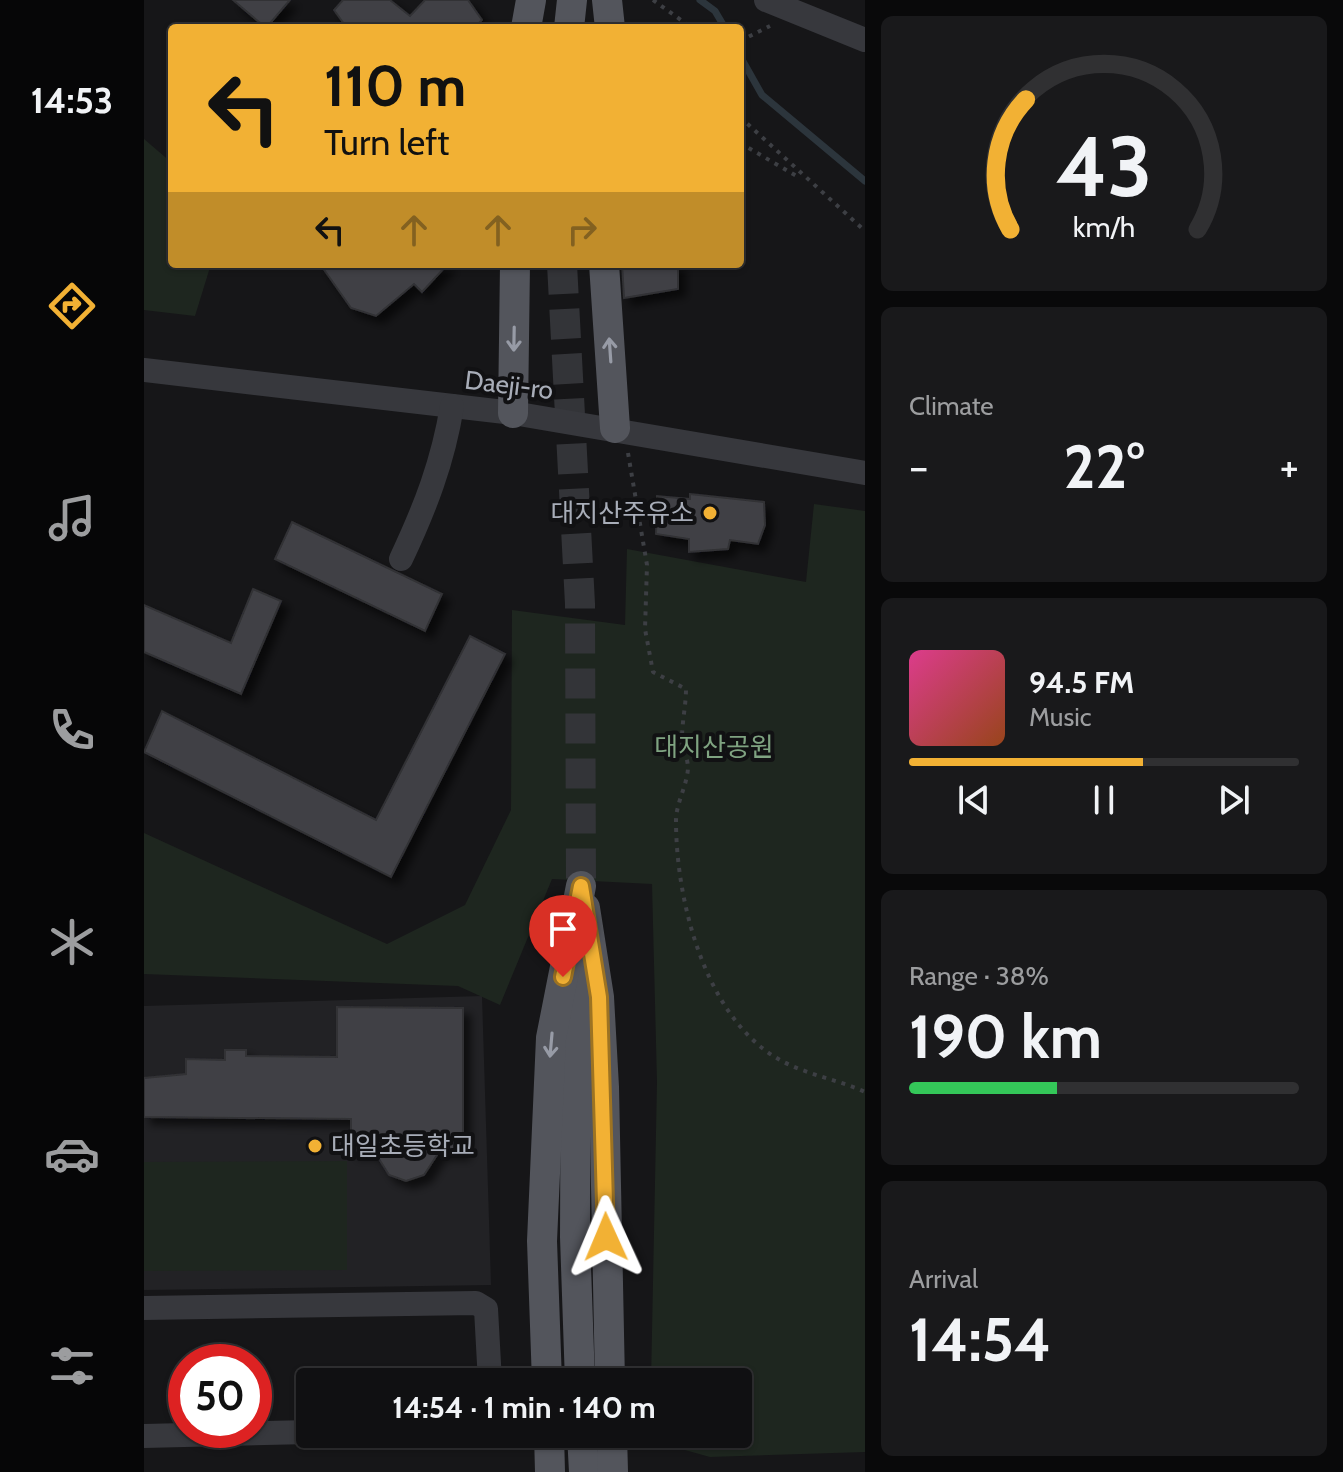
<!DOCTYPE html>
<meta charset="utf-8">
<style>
body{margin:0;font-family:Cabin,"Noto Sans KR",sans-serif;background:#19191b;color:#f1f3f6;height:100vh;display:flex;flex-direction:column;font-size:30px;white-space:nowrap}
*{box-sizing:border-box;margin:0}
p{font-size:26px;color:#9c9d9f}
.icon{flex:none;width:44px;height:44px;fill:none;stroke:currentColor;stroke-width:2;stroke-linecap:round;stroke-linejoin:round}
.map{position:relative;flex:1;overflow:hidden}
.drawer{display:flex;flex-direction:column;gap:16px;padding:16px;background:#09090a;width:478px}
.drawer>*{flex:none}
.guide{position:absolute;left:24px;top:24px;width:576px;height:244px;border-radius:8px;box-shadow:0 2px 6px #0004,0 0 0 2px #303032;background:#f2b134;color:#111;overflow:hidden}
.speed{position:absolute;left:24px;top:1344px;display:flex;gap:16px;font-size:40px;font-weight:700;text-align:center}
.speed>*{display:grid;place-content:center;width:104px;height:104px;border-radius:50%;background:#101012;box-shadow:0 2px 6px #0004,0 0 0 2px #303032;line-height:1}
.speed .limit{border:12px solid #d22;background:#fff;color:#111}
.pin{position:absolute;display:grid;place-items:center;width:68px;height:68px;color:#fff;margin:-82px -34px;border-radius:50% 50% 50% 0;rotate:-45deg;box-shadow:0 0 8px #0007}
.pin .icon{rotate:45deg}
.me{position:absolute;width:88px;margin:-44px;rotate:359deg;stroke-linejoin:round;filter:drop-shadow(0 0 6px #0008)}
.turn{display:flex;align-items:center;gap:28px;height:168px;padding:0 24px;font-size:36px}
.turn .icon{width:104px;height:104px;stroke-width:2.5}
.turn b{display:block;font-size:56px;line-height:68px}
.lanes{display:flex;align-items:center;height:76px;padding:0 24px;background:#0003;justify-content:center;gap:40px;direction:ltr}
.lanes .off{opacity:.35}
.big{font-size:60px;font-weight:700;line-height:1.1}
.drawer .tile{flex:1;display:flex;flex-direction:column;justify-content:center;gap:12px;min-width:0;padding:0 28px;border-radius:12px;background:#19191b}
.drawer .dial{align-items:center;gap:0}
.dial svg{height:208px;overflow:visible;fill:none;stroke:#303032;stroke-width:7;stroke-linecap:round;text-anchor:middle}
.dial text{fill:#f1f3f6;stroke:none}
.song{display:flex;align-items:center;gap:24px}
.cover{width:96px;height:96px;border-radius:12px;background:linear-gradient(135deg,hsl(330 70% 55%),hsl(20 70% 35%))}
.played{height:8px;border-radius:4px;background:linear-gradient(90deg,#f2b134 60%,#303032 60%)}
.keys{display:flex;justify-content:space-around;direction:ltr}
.heat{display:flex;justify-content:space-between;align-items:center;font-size:44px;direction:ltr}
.charge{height:12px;border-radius:6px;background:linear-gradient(90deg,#34c759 38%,#303032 0)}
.trip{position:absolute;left:152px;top:1368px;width:456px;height:80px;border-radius:8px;background:#101012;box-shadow:0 2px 6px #0004,0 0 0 2px #303032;font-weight:700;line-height:80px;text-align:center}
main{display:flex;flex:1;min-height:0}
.tab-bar{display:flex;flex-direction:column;width:144px;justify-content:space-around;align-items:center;background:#060607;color:#9c9d9f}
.tab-bar .icon{width:56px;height:56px}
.tab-bar .active{color:#f2b134}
.tab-bar b{font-size:36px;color:#f1f3f6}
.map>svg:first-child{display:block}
.built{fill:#222225}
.green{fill:#1e261f}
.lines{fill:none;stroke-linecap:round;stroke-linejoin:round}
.stream{stroke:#2c353c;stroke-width:7}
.building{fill:#404145;stroke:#303034;stroke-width:2;filter:url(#shadow)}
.major-tunnel{stroke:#333438;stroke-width:30;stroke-dasharray:30 15;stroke-linecap:butt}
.path{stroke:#3d3f44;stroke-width:4;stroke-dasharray:4 6;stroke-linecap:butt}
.minor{stroke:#37383d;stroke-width:24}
.major{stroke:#53555c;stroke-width:30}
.oneway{stroke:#979ba6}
.route-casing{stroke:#9d7322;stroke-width:20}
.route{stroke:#f2b134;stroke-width:14}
.poi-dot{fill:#f2b134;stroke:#111113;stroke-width:3}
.labels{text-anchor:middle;stroke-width:8;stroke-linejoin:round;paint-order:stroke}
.street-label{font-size:26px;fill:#a8adb8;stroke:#111113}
.poi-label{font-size:26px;fill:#a8adb8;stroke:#111113;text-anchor:end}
.park-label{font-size:26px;fill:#7fa381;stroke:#111113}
</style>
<main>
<nav class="tab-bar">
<b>14:53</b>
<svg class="icon active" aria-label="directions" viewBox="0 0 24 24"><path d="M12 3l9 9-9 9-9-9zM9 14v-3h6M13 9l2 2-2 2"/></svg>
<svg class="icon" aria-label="music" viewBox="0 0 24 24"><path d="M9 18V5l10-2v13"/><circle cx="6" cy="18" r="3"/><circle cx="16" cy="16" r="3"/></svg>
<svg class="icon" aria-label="phone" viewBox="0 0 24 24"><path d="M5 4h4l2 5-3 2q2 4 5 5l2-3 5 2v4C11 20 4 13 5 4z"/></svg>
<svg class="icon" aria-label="climate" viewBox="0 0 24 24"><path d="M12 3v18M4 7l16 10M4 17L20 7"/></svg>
<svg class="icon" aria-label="car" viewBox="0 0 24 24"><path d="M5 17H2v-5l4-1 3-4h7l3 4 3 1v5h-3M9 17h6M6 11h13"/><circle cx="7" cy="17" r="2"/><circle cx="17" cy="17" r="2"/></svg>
<svg class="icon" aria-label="filters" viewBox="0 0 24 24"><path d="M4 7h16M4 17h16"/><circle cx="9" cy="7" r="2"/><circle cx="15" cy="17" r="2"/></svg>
</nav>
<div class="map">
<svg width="721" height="1472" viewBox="0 0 721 1472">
<defs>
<filter id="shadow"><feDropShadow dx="7" dy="7" stdDeviation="4" flood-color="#0009"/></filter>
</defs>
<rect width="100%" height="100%" fill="#161618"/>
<polygon class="built" points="338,996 347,1285 0,1290 0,1006"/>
<g class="green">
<polygon points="0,139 28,163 28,264 67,264 51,316 0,310"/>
<polygon points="670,504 721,511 721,1452 566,1457 523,1445 519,1434 594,1434 594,1382 507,1382 513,1082 508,884 408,879 356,1005 314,986 0,974 0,833 243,944 321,905 367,810 368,610 481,625 483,549 662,582"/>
<polygon points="203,1161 203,1270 0,1271 0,1162"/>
</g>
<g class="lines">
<g class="stream">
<polyline points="556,0 571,11 581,28"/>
<polyline points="596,56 618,95 721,181"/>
</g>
</g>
<g class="building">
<polygon points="89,0 146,0 122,28"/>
<polygon points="199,0 246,0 266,16 281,0 324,0 338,20 330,28 203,28 190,10"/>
<polygon points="176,264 304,264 278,292 270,284 232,316 207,308"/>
<polygon points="478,264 534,264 534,289 480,298"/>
<polygon points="546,494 620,502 621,525 614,544 586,540 584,549 545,552 545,539 512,534 513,496 546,499"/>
<polygon points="148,522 298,594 281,631 131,559"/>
<polygon points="109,589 137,601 97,694 0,652 0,605 87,643"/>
<polygon points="326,636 361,654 247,877 0,752 18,711 232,820"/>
<polygon points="193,1007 319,1008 319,1152 295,1152 280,1175 262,1181 245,1175 230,1151 207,1151 207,1119 0,1117 0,1078 42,1074 42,1059 81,1060 81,1050 102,1050 102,1056 193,1057"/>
</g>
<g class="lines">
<polyline class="major-tunnel" points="418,264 436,604 437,886"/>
<g class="path">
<polyline points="509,0 548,28"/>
<polyline points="596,41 626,26"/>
<polyline points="596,117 721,231"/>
<polyline points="596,143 656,178"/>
<path d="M 484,453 L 503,565 L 501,629 L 509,672 L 542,689 C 542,705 538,722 538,738 C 538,748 544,758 544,768 C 543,786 532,803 532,821 C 532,903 563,1028 646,1065 C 670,1076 697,1081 721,1092"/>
</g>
<g class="minor">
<polyline points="622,0 721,40"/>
<polyline points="0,370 369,413 721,473"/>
<path d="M 257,559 C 281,508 299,462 308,406"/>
<polyline points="0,1308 332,1303 342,1309 346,1382"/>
<polyline points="0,1436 166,1432"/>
</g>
<g class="major">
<polyline points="463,0 466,28"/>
<polyline points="382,28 387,0"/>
<polyline points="425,28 428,0"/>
<polyline points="460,264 471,428"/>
<polyline points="369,413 371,264"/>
<polyline points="441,908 455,997 460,1087 466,1382"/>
<polyline points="432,980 431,1237 436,1382"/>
<polyline points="403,1382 398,1241 407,1038 437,886"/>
<polyline points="405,1434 406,1472"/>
<polyline points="438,1434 440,1472"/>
<polyline points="468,1434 469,1472"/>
</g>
</g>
<defs><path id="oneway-shaft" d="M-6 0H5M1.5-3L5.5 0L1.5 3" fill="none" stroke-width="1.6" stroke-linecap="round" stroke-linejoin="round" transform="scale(2)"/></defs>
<g class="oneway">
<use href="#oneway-shaft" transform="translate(370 339) rotate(91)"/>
<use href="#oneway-shaft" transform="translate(466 350) rotate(-94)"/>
<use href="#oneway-shaft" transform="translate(407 1045) rotate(95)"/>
</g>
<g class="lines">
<defs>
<polyline id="route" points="419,977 437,886 455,997 462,1237"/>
</defs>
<use href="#route" class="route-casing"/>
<use href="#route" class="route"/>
</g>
<g class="poi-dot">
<circle cx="566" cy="513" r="8"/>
<circle cx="171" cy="1146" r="8"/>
</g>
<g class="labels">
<g class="street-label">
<text transform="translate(365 385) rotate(7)" y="9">Daeji-ro</text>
</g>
<g class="poi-label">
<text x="550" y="522">대지산주유소</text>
<text x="187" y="1155" text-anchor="start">대일초등학교</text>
</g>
<g class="park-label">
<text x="570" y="756">대지산공원</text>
</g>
</g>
</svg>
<div class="speed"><div class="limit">50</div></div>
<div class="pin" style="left:419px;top:977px;background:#d93025"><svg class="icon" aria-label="arrive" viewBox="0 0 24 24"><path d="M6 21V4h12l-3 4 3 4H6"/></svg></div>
<svg class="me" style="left:462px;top:1237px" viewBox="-20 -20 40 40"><path d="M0-17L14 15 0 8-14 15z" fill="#f2b134" stroke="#fff" stroke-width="4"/></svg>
<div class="trip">14:54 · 1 min · 140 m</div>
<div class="guide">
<div class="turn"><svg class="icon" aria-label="left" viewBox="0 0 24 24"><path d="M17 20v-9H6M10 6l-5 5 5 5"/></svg><div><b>110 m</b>Turn left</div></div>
<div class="lanes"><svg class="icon" aria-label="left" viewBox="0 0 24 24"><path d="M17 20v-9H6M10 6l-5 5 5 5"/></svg><svg class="icon off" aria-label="ahead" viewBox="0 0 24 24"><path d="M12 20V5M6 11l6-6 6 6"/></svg><svg class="icon off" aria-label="ahead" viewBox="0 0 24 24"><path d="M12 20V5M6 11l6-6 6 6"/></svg><svg class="icon off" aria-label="right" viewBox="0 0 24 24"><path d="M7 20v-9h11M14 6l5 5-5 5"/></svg></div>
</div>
</div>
<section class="drawer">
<div class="tile dial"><svg viewBox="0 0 100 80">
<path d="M14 69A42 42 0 1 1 86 69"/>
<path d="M14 69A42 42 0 0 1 20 19" stroke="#f2b134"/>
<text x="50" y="56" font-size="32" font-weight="700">43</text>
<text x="50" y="72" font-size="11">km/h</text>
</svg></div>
<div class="tile"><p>Climate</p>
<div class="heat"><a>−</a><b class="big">22°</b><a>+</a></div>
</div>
<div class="tile">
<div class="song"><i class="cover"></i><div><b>94.5 FM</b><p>Music</p></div></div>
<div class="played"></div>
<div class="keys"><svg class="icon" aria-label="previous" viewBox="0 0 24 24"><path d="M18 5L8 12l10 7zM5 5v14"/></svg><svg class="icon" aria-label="pause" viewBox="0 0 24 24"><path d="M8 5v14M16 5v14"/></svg><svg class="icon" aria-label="next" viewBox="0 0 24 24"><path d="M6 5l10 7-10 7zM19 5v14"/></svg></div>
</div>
<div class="tile"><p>Range · 38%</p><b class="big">190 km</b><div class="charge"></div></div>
<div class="tile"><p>Arrival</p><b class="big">14:54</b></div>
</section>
</main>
